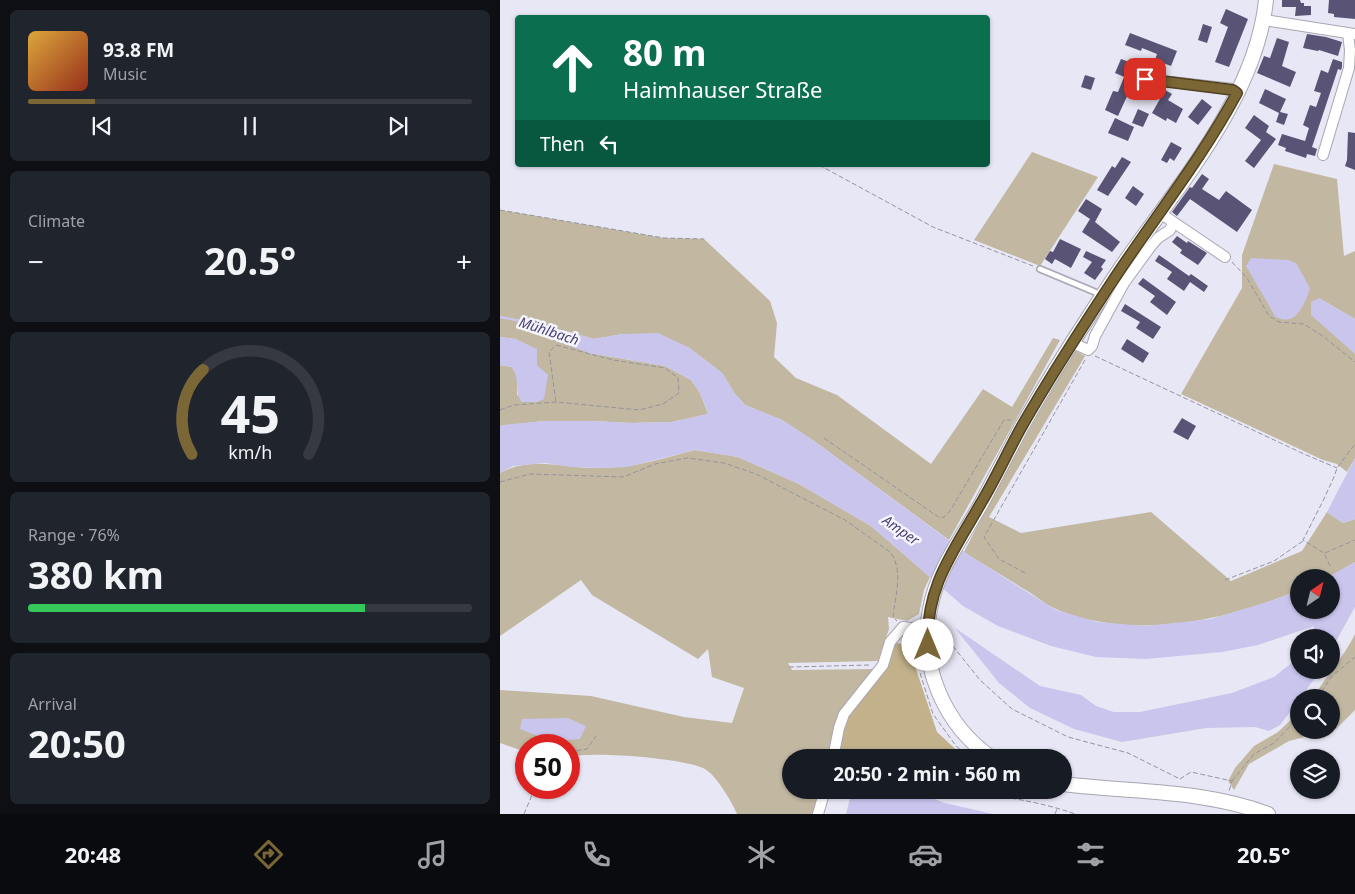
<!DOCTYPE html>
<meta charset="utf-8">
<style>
body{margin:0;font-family:"Noto Sans",sans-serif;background:#20242c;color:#f1f3f6;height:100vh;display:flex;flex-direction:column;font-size:19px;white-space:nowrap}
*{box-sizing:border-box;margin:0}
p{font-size:16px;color:#9ea1a6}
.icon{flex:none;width:28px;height:28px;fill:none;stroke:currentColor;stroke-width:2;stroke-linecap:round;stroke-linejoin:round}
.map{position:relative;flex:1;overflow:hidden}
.side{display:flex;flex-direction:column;gap:10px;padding:10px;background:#0d0f14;width:500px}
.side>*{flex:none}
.banner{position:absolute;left:15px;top:15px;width:475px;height:152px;border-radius:5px;box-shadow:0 1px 4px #0004;background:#0b6e4f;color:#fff;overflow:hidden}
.needle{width:32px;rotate:35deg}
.controls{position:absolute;left:790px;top:569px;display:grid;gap:10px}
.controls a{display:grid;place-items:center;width:50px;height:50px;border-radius:50%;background:#171b24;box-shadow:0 1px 4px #0004;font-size:25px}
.speed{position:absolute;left:15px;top:734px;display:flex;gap:10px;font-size:25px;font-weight:700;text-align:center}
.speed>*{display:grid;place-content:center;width:65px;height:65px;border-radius:50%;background:#171b24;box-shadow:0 1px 4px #0004;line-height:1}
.speed .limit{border:8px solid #d22;background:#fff;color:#111}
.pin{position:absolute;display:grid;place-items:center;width:42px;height:42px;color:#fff;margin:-21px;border-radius:10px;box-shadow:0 2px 8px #0006}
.me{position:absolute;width:55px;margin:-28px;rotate:0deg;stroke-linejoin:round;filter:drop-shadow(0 0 4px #0008)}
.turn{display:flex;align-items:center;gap:18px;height:105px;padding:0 25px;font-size:22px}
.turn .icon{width:65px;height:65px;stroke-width:2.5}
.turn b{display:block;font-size:35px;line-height:42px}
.then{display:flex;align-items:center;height:48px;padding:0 25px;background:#0003;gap:10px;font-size:19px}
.big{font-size:38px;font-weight:700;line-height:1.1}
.side .card{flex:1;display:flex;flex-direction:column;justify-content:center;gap:8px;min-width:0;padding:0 18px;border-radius:8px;background:#20242c}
.side .dial{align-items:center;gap:0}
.dial svg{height:130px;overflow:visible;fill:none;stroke:#363941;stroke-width:7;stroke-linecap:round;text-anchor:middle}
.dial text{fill:#f1f3f6;stroke:none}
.song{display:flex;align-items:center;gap:15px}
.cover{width:60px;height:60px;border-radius:8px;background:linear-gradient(135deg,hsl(40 70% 55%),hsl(10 70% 35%))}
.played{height:5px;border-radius:2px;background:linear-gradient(90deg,#7b6635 15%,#363941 15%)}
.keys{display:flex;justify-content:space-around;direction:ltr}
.heat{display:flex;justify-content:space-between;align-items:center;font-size:28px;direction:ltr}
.charge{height:8px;border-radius:4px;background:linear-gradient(90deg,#34c759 76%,#363941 0)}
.trip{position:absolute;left:282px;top:749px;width:290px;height:50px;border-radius:25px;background:#171b24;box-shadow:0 1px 4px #0004;font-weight:700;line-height:50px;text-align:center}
.tab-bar{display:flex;height:80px;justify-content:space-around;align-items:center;background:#090b0e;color:#9ea1a6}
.tab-bar .icon{width:35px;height:35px}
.tab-bar .current{color:#7b6635}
.tab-bar b{font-size:22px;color:#f1f3f6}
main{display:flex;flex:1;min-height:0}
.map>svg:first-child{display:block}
.green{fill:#c2b8a1}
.forest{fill:#c2b18b}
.water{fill:#c9c5ed}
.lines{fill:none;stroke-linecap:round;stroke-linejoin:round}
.stream{stroke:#c9c5ed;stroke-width:2.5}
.building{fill:#595476}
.lane-casing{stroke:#a8a6b3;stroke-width:8}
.street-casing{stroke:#a8a6b3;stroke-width:12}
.secondary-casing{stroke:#a8a6b3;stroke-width:16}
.path{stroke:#94939d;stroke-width:1;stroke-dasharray:5 2.5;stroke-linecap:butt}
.lane{stroke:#fff;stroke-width:5}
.street{stroke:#fff;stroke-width:10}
.secondary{stroke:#fff;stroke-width:14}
.route-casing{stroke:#504222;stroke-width:12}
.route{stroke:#7b6635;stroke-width:9}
.labels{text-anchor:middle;stroke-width:5;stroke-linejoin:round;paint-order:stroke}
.water-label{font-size:14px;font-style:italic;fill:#494073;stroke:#f6f5fd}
</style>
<main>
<section class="side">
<div class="card">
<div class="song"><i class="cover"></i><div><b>93.8 FM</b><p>Music</p></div></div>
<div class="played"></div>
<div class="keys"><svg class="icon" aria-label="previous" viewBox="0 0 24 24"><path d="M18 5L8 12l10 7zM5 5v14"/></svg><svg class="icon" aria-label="pause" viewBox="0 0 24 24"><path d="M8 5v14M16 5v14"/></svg><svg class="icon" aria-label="next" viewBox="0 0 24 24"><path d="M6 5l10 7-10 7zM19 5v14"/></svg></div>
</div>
<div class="card"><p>Climate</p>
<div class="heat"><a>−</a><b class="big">20.5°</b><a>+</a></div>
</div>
<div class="card dial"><svg viewBox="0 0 100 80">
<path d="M14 69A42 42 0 1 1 86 69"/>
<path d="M14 69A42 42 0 0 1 21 17" stroke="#7b6635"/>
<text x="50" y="56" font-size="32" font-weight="700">45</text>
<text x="50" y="72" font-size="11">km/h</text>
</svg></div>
<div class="card"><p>Range · 76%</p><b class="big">380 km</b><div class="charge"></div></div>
<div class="card"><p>Arrival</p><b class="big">20:50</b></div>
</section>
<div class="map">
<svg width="855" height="814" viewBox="0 0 855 814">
<rect width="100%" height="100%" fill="#e8e7f5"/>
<g class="green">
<polygon points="532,152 598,177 540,266 474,240"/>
<polygon points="774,164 837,179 844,256 855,251 855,319 819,298 855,354 855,458 847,472 837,464 823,460 681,394 742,288 742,255"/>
<polygon points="0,210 163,238 204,239 270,301 277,323 274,357 296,378 337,395 431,464 483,389 512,407 553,338 560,340 449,540 314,441 282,420 245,405 235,394 222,373 188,347 123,334 94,339 58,329 89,353 165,366 191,380 200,393 208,414 172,422 132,423 92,421 44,421 0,426 0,365 12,367 17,376 17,396 36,365 16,339 0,337"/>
<path d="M 576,351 L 585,356 L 489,517 L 521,533 L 651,512 L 731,581 L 802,551 L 827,512 L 843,523 L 855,519 L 855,562 L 828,578 L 799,578 L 799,590 C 725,621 635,641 558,610 C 548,606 538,598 529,592 C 509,580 490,568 470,556 L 464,552 C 499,483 535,416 576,351 Z"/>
<path d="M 195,450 L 238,457 L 299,484 L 371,526 L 430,577 L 424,590 L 419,614 L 407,621 L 388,617 L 389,629 L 378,661 L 288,663 L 292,670 L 374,669 L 329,757 L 291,758 L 291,790 L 322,790 L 319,814 L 237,814 C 232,802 215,773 203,768 C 179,758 94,751 69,757 L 69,745 L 26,745 L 26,752 L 0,743 L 0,690 L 91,696 L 184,717 L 232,723 L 244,688 L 212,677 L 208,649 L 198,659 L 92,595 L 81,580 L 0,636 L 0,473 C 33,455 65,469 101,468 C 133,468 164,458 195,450 Z"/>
<path d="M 855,634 L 855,710 L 836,729 L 789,741 L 749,764 L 734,790 L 728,781 L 735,768 L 754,746 L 778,732 L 799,712 L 799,730 L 831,730 L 831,698 L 814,697 C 826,675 844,657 855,634 Z"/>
</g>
<polygon class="forest" points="390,642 414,646 415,666 437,732 464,757 361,757 336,749 348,710 387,663"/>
<g class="water">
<path d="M 751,258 L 788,260 L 796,263 L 810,288 C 805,304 795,329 775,316 L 746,266 Z"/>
<polygon points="819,298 855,319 855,354 811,315 811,302"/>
<polygon points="58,329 94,339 123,334 158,333 188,347 222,373 235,394 245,405 282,420 314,441 470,556 556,610 597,622 645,626 711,619 774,600 799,590 799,610 831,610 831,578 828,577 855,562 855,607 831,650 831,638 813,637 814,626 758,645 722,652 646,659 596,657 551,646 498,626 463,606 371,526 299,484 238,457 195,450 127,467 100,468 72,467 45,463 13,466 0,473 0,426 3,425 44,421 92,421 132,423 172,422 208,414 200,393 191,380 165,366 89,353 45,336"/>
<path d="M 0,337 L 16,339 L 37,349 L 37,365 L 48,375 L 44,399 L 37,402 L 22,402 C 13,391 21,381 12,367 L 0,365 Z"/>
<polygon points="855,458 855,519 843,523 827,512"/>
<polygon points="455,628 540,686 581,695 596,706 614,712 640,712 732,693 774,677 799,657 799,670 821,670 801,697 799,698 799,700 780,725 769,731 755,727 706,728 622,742 574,729 530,708 499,683"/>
<polygon points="68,718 86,726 80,739 50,741 20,729 22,719"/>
<polygon points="352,790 410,790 445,803 493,814 346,814"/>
</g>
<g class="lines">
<polyline class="stream" points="0,317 21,321 53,333"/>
</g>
<g class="building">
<polygon points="782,0 800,0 801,3 804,3 804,6 811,6 811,15 795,16 796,7 782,7"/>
<polygon points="829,0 855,0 855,19 834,17 834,14 828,13"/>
<polygon points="726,9 748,19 729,67 715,62 728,27 720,23"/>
<polygon points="703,24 712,27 707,43 698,40"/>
<polygon points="630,33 677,51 671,66 655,60 657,54 642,48 641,51 625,45"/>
<polygon points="807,34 826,37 842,42 838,56 819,50 818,51 803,48"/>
<polygon points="777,38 789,42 782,66 796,72 790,87 757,73 764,56 770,58"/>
<polygon points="621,59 635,64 629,79 615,73"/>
<polygon points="833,59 842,62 842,67 841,70 838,69 812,147 817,149 815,156 807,154 806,158 785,151 786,148 778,145 782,134 805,141 809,128 803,125 810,105 816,107 821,93 814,91 821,70 828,73"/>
<polygon points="585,75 595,78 591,90 581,87"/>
<polygon points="624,77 634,81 618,116 605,110 613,91 618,92"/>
<polygon points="765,89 786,99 780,112 788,114 784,125 776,122 779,113 759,103"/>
<polygon points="665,90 672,94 668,100 683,109 676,123 667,118 666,121 652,113"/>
<polygon points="702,99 712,107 698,125 688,117"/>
<polygon points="638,109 649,114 643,127 632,123"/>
<polygon points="754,115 769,126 766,132 776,139 754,168 745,161 761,140 745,128"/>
<polygon points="615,118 634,127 628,141 608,133"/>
<polygon points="848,132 855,133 855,170 845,166 847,160"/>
<polygon points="671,142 682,148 674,161 670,158 667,163 661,160"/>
<polygon points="622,157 631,162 608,196 597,190 612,166 615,168"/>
<polygon points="702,174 709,179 702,189 719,200 726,191 752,210 737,232 690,199 677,216 672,212 690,187 692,188"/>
<polygon points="633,186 644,194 636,206 625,198"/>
<polygon points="586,199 602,209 595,222 620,242 612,252 582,232 590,219 578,211"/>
<polygon points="677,236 687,243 688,241 707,253 698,265 680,253 682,250 672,242"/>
<polygon points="560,239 581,249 571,268 555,259 552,264 545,259 550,251 553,252"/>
<polygon points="586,251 606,260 601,267 603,269 595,280 584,273 592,262 583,257"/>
<polygon points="659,255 689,276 691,274 708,286 704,292 690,282 684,291 667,279 672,272 655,261"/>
<polygon points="643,278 676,302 667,315 650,302 655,296 638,284"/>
<polygon points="625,304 661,327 653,339 636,328 640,322 621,311"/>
<polygon points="627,339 649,353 643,363 621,349"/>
<polygon points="682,418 696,426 688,440 673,432"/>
</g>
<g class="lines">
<defs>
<polyline id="lane" points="540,269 595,292 601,296"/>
<g id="street">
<polyline points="764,20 854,34"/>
<polyline points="645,79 733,89 737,93"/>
<polyline points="823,155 849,68 850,50 848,34"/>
<polyline points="660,213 725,257"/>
<polyline points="573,343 588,350 592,346 595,336 624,283 651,246 658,238 670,230 673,223"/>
<polyline points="333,758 339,728 344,714 383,665 390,642 403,627 427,630"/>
<polyline points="318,814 325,790"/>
</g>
<g id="secondary">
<path d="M 492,758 C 445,726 418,665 430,609 C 437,570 462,538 481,504 C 495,478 508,452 522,426 C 543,389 565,353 588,318 C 604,293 620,268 637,245 C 688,174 757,90 766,0"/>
<path d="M 564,784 C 633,793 701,789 768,814"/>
</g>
</defs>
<use href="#lane" class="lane-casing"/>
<use href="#street" class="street-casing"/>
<use href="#secondary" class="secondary-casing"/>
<g class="path">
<polyline points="319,165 433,227 533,266"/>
<polyline points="0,210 164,238 204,239"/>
<polyline points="732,262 747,278 769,316 779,322 804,324 824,337 855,362"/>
<polyline points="595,356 804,454 837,468"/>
<polyline points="0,410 14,405 56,402 139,410 163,404 179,393 178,378 165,368 113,360 56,345 49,352 56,402"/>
<polyline points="324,438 440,518 444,517 450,511 504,420 511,420"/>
<path d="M 0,482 L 30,474 L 123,477 L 155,464 L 187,458 L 224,463 L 256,474 L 345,520 L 390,552 C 404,569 395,597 393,617 L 397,621"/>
<polyline points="825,553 855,540"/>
<polyline points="830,566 824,553 803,540 823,501 834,477 837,468 855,444"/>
<polyline points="525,573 499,559 484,537 585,360"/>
<polyline points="725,580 774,561 803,541"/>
<polyline points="448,640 480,680 512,709 568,737 628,753 680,779"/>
<polyline points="289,667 370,665"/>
<polyline points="420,673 433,714 456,746 471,758"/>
<polyline points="817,698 832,676 855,657"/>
<polyline points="69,752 87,749 96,736"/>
<polyline points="345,754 356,758"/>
<polyline points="680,779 691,772 732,781 729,791"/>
<polyline points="732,781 754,754 774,743 799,717"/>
<path d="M 452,790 C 467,795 482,793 498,796 C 524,800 550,805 575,814"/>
<polyline points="534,790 559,794"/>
<polyline points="24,814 35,788"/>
<polyline points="555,814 557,809"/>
</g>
<use href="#lane" class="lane"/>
<use href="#street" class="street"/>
<use href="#secondary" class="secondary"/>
</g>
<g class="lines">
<defs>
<path id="route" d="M 428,645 C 425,587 454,551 481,503 C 496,478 508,451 522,426 C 550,377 581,329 612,282 C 654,218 701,160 737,93 L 733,90 L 645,79"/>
</defs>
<use href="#route" class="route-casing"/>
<use href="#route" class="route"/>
</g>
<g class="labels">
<g class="water-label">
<text transform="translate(49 331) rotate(18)" y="5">Mühlbach</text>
<text transform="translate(401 530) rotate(35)" y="5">Amper</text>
</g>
</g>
</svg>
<div class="controls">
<a><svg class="needle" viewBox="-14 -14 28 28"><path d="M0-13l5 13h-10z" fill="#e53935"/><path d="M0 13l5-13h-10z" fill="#9ea1a6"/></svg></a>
<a><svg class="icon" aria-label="sound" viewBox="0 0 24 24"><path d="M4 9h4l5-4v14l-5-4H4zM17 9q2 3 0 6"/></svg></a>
<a><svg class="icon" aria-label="search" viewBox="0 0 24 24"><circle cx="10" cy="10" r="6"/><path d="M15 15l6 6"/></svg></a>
<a><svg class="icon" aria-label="layers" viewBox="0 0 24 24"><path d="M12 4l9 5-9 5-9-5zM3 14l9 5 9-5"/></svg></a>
</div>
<div class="speed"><div class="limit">50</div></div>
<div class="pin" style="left:645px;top:79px;background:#d93025"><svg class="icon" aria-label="arrive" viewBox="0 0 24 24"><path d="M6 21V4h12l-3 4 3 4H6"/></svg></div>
<svg class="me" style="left:428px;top:645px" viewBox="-20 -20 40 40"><circle r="19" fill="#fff"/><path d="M0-13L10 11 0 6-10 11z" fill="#7b6635"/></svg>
<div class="trip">20:50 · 2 min · 560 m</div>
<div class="banner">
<div class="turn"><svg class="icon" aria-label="ahead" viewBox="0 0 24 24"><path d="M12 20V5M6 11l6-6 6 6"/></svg><div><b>80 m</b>Haimhauser Straße</div></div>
<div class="then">Then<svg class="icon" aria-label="left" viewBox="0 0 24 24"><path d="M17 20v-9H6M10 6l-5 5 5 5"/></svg></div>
</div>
</div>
</main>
<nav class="tab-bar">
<b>20:48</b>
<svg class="icon current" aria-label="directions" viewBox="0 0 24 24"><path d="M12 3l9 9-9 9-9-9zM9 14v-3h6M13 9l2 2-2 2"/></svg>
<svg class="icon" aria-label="music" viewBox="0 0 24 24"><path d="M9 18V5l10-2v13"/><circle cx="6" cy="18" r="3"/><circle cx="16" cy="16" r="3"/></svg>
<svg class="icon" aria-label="phone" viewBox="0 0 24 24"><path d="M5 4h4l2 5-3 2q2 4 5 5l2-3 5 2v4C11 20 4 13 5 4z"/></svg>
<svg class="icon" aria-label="climate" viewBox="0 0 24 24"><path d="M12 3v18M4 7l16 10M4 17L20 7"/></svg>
<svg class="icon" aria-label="car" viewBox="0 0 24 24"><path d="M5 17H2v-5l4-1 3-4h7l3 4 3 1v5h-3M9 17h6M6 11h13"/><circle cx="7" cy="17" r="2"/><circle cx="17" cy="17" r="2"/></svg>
<svg class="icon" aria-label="filters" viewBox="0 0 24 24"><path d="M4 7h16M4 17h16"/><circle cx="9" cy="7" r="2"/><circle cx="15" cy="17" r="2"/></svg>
<b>20.5°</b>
</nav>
